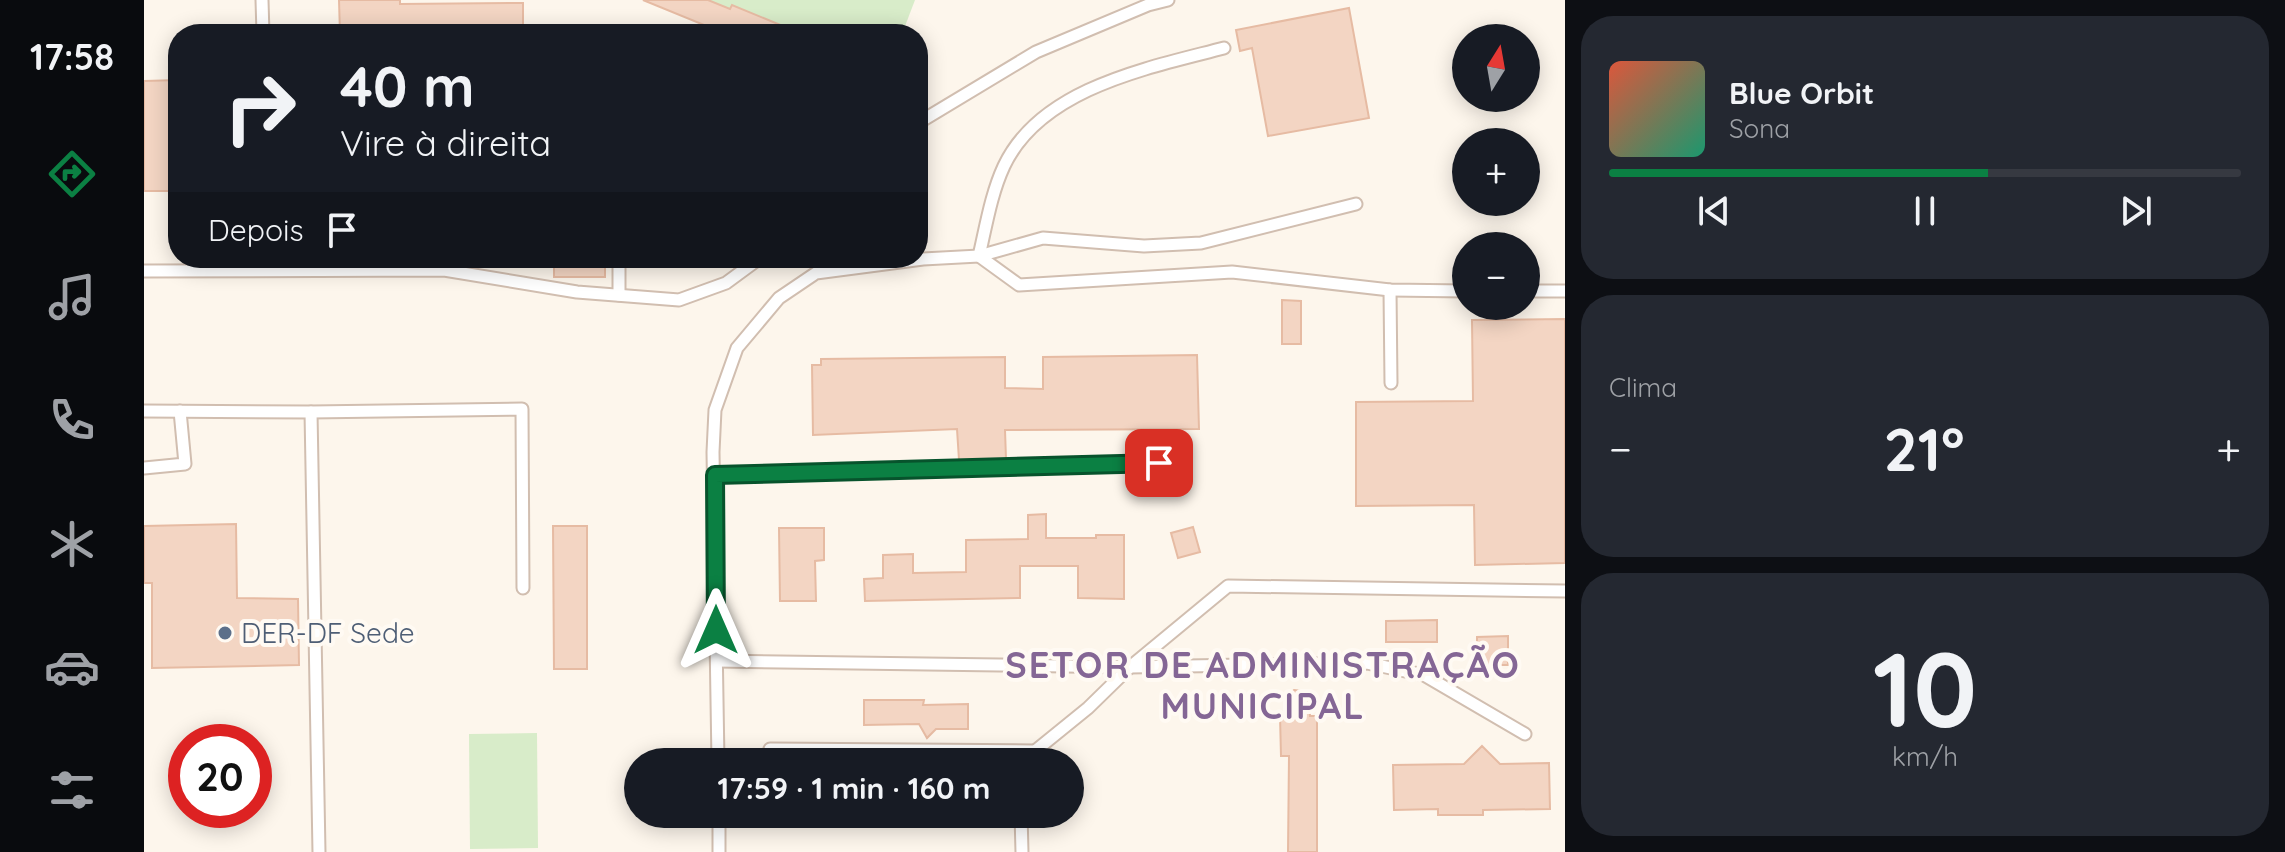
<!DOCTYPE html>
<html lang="pt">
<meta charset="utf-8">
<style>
body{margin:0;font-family:Quicksand,sans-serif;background:#242831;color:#f1f3f6;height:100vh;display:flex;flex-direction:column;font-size:30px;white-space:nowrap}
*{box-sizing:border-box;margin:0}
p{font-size:26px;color:#9ea1a6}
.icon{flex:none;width:44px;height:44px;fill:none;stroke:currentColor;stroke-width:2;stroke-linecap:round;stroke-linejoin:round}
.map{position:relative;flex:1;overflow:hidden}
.side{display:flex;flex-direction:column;gap:16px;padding:16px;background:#0d0f14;width:720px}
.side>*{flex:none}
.hud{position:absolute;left:24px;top:24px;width:760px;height:244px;border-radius:32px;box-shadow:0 4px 20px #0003;background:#171b24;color:#f1f3f6;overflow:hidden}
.needle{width:52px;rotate:11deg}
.tools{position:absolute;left:1308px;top:24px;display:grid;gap:16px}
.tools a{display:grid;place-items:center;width:88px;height:88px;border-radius:50%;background:#171b24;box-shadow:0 4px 20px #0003;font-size:40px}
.speed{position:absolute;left:24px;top:724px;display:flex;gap:16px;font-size:40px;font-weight:700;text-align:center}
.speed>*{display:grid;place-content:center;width:104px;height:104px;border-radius:50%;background:#171b24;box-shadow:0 4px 20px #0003;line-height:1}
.speed .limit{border:12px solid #d22;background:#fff;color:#111}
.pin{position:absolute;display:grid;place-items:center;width:68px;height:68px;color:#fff;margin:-34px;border-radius:16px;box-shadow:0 4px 12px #0006}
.me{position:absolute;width:88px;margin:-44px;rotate:0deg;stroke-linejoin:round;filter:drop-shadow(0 0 6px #0008)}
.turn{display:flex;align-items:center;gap:28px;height:168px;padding:0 40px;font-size:36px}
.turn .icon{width:104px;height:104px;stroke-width:2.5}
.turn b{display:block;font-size:56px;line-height:68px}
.then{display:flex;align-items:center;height:76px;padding:0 40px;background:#0003;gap:16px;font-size:30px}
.big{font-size:60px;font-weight:700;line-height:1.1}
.side .widget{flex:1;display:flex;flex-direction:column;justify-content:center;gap:12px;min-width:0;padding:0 28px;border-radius:32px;background:#242831}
.side .dial{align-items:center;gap:0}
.dial b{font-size:104px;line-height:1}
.song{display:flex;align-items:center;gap:24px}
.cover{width:96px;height:96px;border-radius:12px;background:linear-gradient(135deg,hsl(10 70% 55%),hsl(160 70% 35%))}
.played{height:8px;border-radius:4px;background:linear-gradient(90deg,#0b8043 60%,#363941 60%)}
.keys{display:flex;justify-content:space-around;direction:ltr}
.heat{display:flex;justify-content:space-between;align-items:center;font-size:44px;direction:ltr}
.trip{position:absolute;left:480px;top:748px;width:460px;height:80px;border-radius:40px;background:#171b24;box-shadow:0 4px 20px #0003;font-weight:700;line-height:80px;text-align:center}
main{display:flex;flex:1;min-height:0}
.dock{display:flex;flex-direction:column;width:144px;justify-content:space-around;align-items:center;background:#090b0e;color:#9ea1a6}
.dock .icon{width:56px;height:56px}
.dock .active{color:#0b8043}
.dock b{font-size:36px;color:#f1f3f6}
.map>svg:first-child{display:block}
.green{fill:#d8ecc9}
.building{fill:#f3d5c3;stroke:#e6bba3;stroke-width:2}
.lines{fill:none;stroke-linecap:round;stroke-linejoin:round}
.service-casing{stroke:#d1beb0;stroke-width:15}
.service{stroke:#fff;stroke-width:11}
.route-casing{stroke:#07532c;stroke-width:20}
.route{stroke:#0b8043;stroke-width:14}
.service-dot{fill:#5c6f8a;stroke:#fffaf3;stroke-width:3}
.labels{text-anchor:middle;stroke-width:8;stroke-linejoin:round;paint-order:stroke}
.service-label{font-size:28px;fill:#4e5e75;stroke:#fffaf3;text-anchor:start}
.district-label{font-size:36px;font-weight:bold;letter-spacing:2px;fill:#846695;stroke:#fffaf3}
</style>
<main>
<nav class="dock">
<b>17:58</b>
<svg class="icon active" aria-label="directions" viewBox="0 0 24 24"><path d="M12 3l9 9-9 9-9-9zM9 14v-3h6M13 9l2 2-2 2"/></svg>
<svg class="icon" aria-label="music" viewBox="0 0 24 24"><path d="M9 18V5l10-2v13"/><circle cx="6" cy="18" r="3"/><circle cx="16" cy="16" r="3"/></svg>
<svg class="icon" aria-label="phone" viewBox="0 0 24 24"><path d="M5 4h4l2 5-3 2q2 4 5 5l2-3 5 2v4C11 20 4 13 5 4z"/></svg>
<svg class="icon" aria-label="climate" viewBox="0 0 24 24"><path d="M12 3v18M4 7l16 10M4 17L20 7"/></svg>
<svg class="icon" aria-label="car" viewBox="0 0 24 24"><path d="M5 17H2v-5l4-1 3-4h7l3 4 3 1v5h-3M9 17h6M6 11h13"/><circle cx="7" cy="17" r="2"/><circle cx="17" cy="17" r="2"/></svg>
<svg class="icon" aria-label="filters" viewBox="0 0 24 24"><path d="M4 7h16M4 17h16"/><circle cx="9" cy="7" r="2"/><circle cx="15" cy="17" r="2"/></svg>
</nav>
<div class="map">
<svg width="1421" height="852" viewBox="0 0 1421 852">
<rect width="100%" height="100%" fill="#fdf6ec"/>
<g class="green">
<polygon points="514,0 771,0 758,34 602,34"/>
<polygon points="393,733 394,848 326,849 325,734"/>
</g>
<g class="building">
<polygon points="195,0 256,0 256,4 379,3 379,34 196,34"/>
<polygon points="499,0 564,0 586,9 588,5 658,34 582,34"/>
<polygon points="1205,8 1225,118 1124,136 1108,48 1096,51 1092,30"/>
<polygon points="34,80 34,191 0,191 0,81"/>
<rect x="410" y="258" width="51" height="19"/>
<polygon points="1138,300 1157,301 1157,344 1138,344"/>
<polygon points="1421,319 1421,563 1331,565 1330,505 1212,506 1212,402 1329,401 1328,320"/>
<polygon points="1053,355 1055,429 861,430 862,459 815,460 813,429 669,435 668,365 677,365 677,359 861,357 861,388 899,389 899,357"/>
<polygon points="902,514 902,538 952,538 952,535 980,535 980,599 934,598 934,566 876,566 876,598 721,601 720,579 739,578 739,555 769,554 769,573 822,572 822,540 884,539 884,515"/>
<polygon points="92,524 93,598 154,599 155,665 8,668 8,583 0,583 0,526"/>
<polygon points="409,526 443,526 443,669 410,669"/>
<polygon points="1049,527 1056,552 1034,558 1027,533"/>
<polygon points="635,528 680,528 680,560 671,561 672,601 636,601"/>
<polygon points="1293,620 1293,642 1242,642 1242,621"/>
<polygon points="1364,636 1364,665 1333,665 1333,637"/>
<polygon points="1150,690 1158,691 1165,696 1166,716 1173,716 1173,852 1144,852 1145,756 1137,756 1136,716 1144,716 1143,697"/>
<polygon points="720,700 780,700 779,705 824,704 824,729 792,729 783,738 775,724 720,725"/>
<polygon points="1338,746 1356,764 1405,763 1406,809 1339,810 1339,815 1294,815 1294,809 1250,810 1249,765 1320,764"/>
</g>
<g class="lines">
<defs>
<g id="service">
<polyline points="118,0 119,34"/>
<polyline points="774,123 892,52 1004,5 1024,0"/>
<polyline points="835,256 875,285 1088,272 1246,290 1322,291"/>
<path d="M 835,256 C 842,226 847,194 860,166 C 897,88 1004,68 1080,48"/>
<polyline points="0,271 300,270 433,292 535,300 582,283 616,258"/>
<polyline points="1246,290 1247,383"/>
<polyline points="1382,291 1421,291"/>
<polyline points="475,295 475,258"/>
<polyline points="0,411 167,412 175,852"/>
<polyline points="167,412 378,409 379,588"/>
<polyline points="0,468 41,464 36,411"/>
<polyline points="571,475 1015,463"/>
<polyline points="573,661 986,667 1223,663 1280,675 1381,734"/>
<polyline points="626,749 891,751"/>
<polyline points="574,762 569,452 571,410 593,348 635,298 672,273 779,259 835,256 899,238 1000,246 1057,243 1212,204"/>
<polyline points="886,762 891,751 944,708 986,667 1084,586 1421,591"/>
<polyline points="575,814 575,852"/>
<polyline points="877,814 878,852"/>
</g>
</defs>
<use href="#service" class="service-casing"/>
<use href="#service" class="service"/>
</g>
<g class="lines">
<defs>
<polyline id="route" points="572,630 571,475 1015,463"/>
</defs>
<use href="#route" class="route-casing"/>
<use href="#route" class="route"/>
</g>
<circle class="service-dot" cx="81" cy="633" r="8"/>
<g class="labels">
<g class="service-label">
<text x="97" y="643">DER-DF Sede</text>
</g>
<g class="district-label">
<text x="1119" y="678">SETOR DE ADMINISTRAÇÃO<tspan x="1119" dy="41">MUNICIPAL</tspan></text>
</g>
</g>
</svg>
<div class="tools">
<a><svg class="needle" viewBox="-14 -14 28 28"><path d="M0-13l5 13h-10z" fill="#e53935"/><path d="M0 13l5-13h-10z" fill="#9ea1a6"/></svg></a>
<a>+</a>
<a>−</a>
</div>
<div class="speed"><div class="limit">20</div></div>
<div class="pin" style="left:1015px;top:463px;background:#d93025"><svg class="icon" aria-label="arrive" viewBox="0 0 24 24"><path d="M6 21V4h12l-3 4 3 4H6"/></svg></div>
<svg class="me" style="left:572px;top:630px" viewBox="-20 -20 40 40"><path d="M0-17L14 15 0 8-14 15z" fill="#0b8043" stroke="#fff" stroke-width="4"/></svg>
<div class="trip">17:59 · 1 min · 160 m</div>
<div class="hud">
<div class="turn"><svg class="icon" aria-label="right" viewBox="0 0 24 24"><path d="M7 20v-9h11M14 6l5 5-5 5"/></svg><div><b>40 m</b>Vire à direita</div></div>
<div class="then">Depois<svg class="icon" aria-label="arrive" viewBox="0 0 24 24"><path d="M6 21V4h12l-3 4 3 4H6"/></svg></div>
</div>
</div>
<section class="side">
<div class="widget">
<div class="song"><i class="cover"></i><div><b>Blue Orbit</b><p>Sona</p></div></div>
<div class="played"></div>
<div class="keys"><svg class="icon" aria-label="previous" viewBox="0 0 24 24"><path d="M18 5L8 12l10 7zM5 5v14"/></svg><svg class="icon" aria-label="pause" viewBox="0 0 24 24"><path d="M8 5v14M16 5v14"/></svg><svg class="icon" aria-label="next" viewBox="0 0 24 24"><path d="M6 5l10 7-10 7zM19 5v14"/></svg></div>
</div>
<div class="widget"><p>Clima</p>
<div class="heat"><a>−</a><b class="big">21°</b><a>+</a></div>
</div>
<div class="widget dial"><b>10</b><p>km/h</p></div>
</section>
</main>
